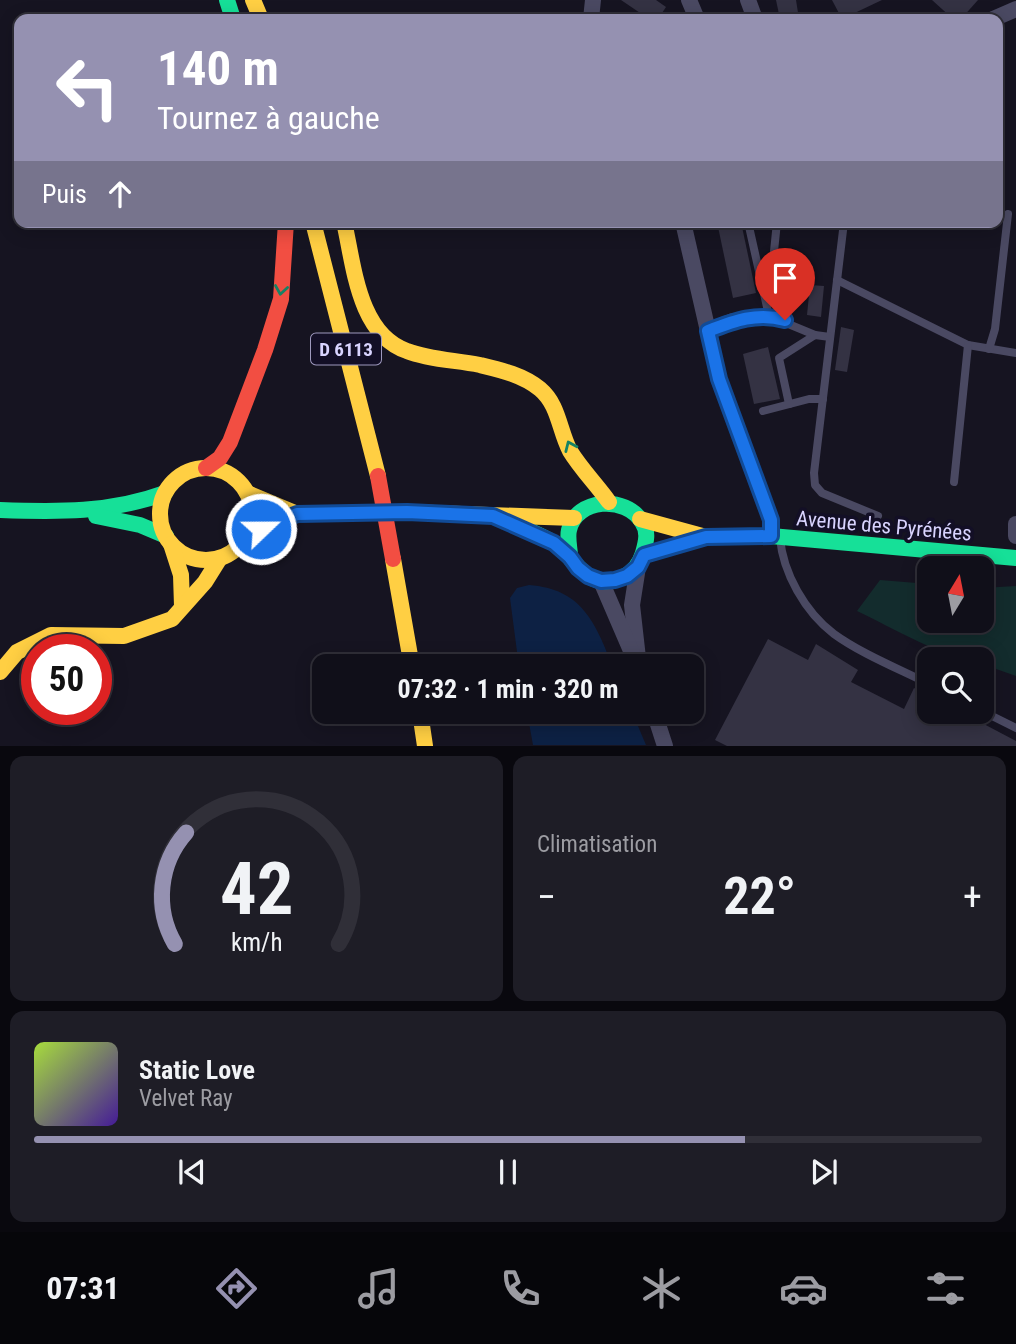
<!DOCTYPE html>
<html lang="fr">
<meta charset="utf-8">
<style>
body{margin:0;font-family:"Roboto Condensed",sans-serif;background:#1e1d26;color:#f1f3f6;height:100vh;display:flex;flex-direction:column;font-size:26px;white-space:nowrap}
*{box-sizing:border-box;margin:0}
p{font-size:23px;color:#9c9ca2}
.icon{flex:none;width:38px;height:38px;fill:none;stroke:currentColor;stroke-width:2;stroke-linecap:round;stroke-linejoin:round}
.map{position:relative;height:746px;overflow:hidden}
.sheet{display:flex;flex-direction:column;gap:10px;padding:10px;background:#09080e;flex:1}
.sheet>*{flex:none}
.hud{position:absolute;left:14px;top:14px;width:989px;height:214px;border-radius:14px;box-shadow:0 4px 18px #0003,0 0 0 2px #302f38;background:#9591b1;color:#fff;overflow:hidden}
.needle{width:46px;rotate:10deg}
.tools{position:absolute;left:917px;top:556px;display:grid;gap:14px}
.tools a{display:grid;place-items:center;width:77px;height:77px;border-radius:14px;background:#100f19;box-shadow:0 4px 18px #0003,0 0 0 2px #302f38;font-size:35px}
.speed{position:absolute;left:21px;top:634px;display:flex;gap:14px;font-size:35px;font-weight:700;text-align:center}
.speed>*{display:grid;place-content:center;width:91px;height:91px;border-radius:50%;background:#100f19;box-shadow:0 4px 18px #0003,0 0 0 2px #302f38;line-height:1}
.speed .limit{border:10px solid #d22;background:#fff;color:#111}
.pin{position:absolute;display:grid;place-items:center;width:60px;height:60px;color:#fff;margin:-72px -30px;border-radius:50% 50% 50% 0;rotate:-45deg;box-shadow:0 0 7px #0007}
.pin .icon{rotate:45deg}
.me{position:absolute;width:77px;margin:-38px;rotate:68deg;stroke-linejoin:round;filter:drop-shadow(0 0 5px #0008)}
.turn{display:flex;align-items:center;gap:24px;height:147px;padding:0 28px;font-size:32px}
.turn .icon{width:91px;height:91px;stroke-width:2.5}
.turn b{display:block;font-size:49px;line-height:60px}
.then{display:flex;align-items:center;height:66px;padding:0 28px;background:#0003;gap:14px;font-size:26px}
.big{font-size:52px;font-weight:700;line-height:1.1}
.sheet .widget{flex:1;display:flex;flex-direction:column;justify-content:center;gap:10px;min-width:0;padding:0 24px;border-radius:14px;background:#1e1d26}
.sheet .dial{align-items:center;gap:0}
.dial svg{height:182px;overflow:visible;fill:none;stroke:#302f38;stroke-width:7;stroke-linecap:round;text-anchor:middle}
.dial text{fill:#f1f3f6;stroke:none}
.song{display:flex;align-items:center;gap:21px}
.cover{width:84px;height:84px;border-radius:10px;background:linear-gradient(135deg,hsl(80 70% 55%),hsl(260 70% 35%))}
.played{height:7px;border-radius:4px;background:linear-gradient(90deg,#9591b1 75%,#302f38 75%)}
.keys{display:flex;justify-content:space-around;direction:ltr}
.heat{display:flex;justify-content:space-between;align-items:center;font-size:38px;direction:ltr}
.sheet .tiles{flex:1;display:grid;gap:10px;grid-template-columns:1fr 1fr}
.widget:last-child{grid-column:span 2}
.trip{position:absolute;left:312px;top:654px;width:392px;height:70px;border-radius:14px;background:#100f19;box-shadow:0 4px 18px #0003,0 0 0 2px #302f38;font-weight:700;line-height:70px;text-align:center}
.menu{display:flex;height:112px;justify-content:space-around;align-items:center;background:#06060a;color:#9c9ca2}
.menu .icon{width:49px;height:49px}
.menu .on{color:#9591b1}
.menu b{font-size:32px;color:#f1f3f6}
.map>svg:first-child{display:block}
.green{fill:#132c2d}
.water{fill:#0d2144}
.building{fill:#343243}
.lines{fill:none;stroke-linecap:round;stroke-linejoin:round}
.lane{stroke:#4a4962;stroke-width:8}
.street{stroke:#4a4962;stroke-width:16}
.fast{stroke:#16e098;stroke-width:16}
.slow{stroke:#ffcf43;stroke-width:16}
.jam{stroke:#f24e42;stroke-width:16}
.jam-bridge{stroke:#f24e42;stroke-width:16}
.oneway{stroke:#158265}
.route-casing{stroke:#114b97;stroke-width:18}
.route{stroke:#1a73e8;stroke-width:12}
.labels{text-anchor:middle;stroke-width:7;stroke-linejoin:round;paint-order:stroke}
.shield{fill:#130f26;stroke:#9e99be;stroke-width:2}
.shield-label{font-size:19px;font-weight:bold;fill:#d9d4ff}
.street-label{font-size:21px;fill:#d9d4ff;stroke:#130f26}
</style>
<div class="map">
<svg width="1016" height="746" viewBox="0 0 1016 746">
<rect width="100%" height="100%" fill="#161421"/>
<path class="green" d="M 880,580 L 929,584 L 929,621 L 982,621 L 982,588 L 1016,586 L 1016,676 L 982,664 L 982,660 C 944,660 892,627 857,611 Z"/>
<g class="water">
<path d="M 529,585 C 582,589 595,622 613,667 L 519,667 L 510,598 L 517,588 Z"/>
<polygon points="527,712 632,712 646,745 533,745"/>
</g>
<g class="building">
<polygon points="621,0 656,0 666,7 658,19 649,19"/>
<polygon points="776,0 796,0 799,19 780,19"/>
<polygon points="832,0 882,0 842,19"/>
<polygon points="932,0 978,0 961,19 953,19"/>
<polygon points="717,222 741,222 756,293 733,298"/>
<polygon points="810,285 824,286 821,317 807,315"/>
<polygon points="841,327 854,330 847,372 835,370"/>
<polygon points="768,347 780,399 754,404 743,354"/>
<polygon points="768,639 808,660 816,644 858,670 851,682 904,709 914,688 929,696 929,712 961,712 1016,741 1016,746 727,746 715,740"/>
</g>
<g class="lines">
<g class="lane">
<polyline points="748,222 769,316"/>
<polyline points="844,222 814,473 815,485 822,493 878,516"/>
<polyline points="837,280 968,345 1016,353"/>
<polyline points="763,289 772,271 777,222"/>
<polyline points="733,321 769,316 815,335"/>
<polyline points="989,349 995,329 1008,214"/>
<polyline points="789,404 779,358 815,335 830,337"/>
<polyline points="763,411 809,399 823,399"/>
<polyline points="954,482 968,345"/>
<path d="M 780,538 C 783,573 805,612 834,634 C 860,653 899,669 929,684"/>
<polyline points="982,711 1016,728"/>
</g>
<g class="street">
<polyline points="689,0 697,19"/>
<polyline points="748,0 755,19"/>
<polyline points="591,19 593,0"/>
<polyline points="993,19 1016,9"/>
<polyline points="683,222 719,379 771,520 771,536"/>
<polyline points="708,331 733,321"/>
<polyline points="1016,524 1016,536"/>
<polyline points="638,567 632,605 639,667"/>
<polyline points="601,581 632,653"/>
<polyline points="654,712 665,746"/>
</g>
<g class="fast">
<polyline points="227,0 233,19"/>
<path d="M 0,510 C 57,512 111,513 165,493"/>
<polyline points="96,516 140,525 166,536"/>
<path d="M 493,516 C 513,525 534,531 552,542 C 577,557 585,594 623,577 C 634,572 640,563 643,553 C 646,542 649,532 642,522 C 626,495 576,498 569,530 C 567,538 570,549 570,557"/>
<polyline points="644,555 706,537 771,536 1016,558"/>
</g>
<g class="slow">
<polyline points="253,0 261,19"/>
<polyline points="313,222 378,476"/>
<path d="M 344,222 C 354,265 358,334 407,351 C 430,360 456,360 480,365 C 501,370 523,375 540,389 C 559,405 559,430 570,451 C 581,469 597,485 609,502"/>
<circle cx="206" cy="514" r="46"/>
<polyline points="247,493 297,514"/>
<polyline points="640,519 706,537"/>
<polyline points="248,534 297,514 407,512 574,518"/>
<polyline points="171,544 181,575 182,606"/>
<polyline points="393,559 412,667"/>
<polyline points="0,672 17,652 51,635 124,636 172,619 205,582 220,558"/>
<polyline points="420,712 425,746"/>
</g>
<polyline class="jam" points="206,468 220,458 230,442 265,350 281,299 286,222"/>
<polyline class="jam-bridge" points="378,476 393,559"/>
</g>
<defs><path id="oneway-chevron" d="M-2-3.5L2.5 0L-2 3.5" fill="none" stroke-width="1.6" stroke-linecap="round" stroke-linejoin="round" transform="scale(1.75)"/></defs>
<g class="oneway">
<use href="#oneway-chevron" transform="translate(281 290) rotate(99)"/>
<use href="#oneway-chevron" transform="translate(570 446) rotate(-114)"/>
</g>
<g class="lines">
<defs>
<path id="route" d="M 261,529 L 297,514 L 407,512 L 493,516 L 554,543 L 570,557 L 578,568 L 588,576 L 601,581 L 615,580 L 627,576 L 638,567 L 644,555 L 706,537 L 771,536 L 771,520 L 719,379 L 708,331 C 734,321 757,312 785,320"/>
</defs>
<use href="#route" class="route-casing"/>
<use href="#route" class="route"/>
</g>
<g class="labels">
<rect class="shield" x="311" y="333.5" width="70" height="31" rx="5"/>
<g class="shield-label">
<text x="346" y="356">D 6113</text>
</g>
<g class="street-label">
<text transform="translate(884 526) rotate(5)" y="7">Avenue des Pyrénées</text>
</g>
</g>
</svg>
<div class="tools">
<a><svg class="needle" viewBox="-14 -14 28 28"><path d="M0-13l5 13h-10z" fill="#e53935"/><path d="M0 13l5-13h-10z" fill="#9c9ca2"/></svg></a>
<a><svg class="icon" aria-label="search" viewBox="0 0 24 24"><circle cx="10" cy="10" r="6"/><path d="M15 15l6 6"/></svg></a>
</div>
<div class="speed"><div class="limit">50</div></div>
<div class="pin" style="left:785px;top:320px;background:#d93025"><svg class="icon" aria-label="arrive" viewBox="0 0 24 24"><path d="M6 21V4h12l-3 4 3 4H6"/></svg></div>
<svg class="me" style="left:261px;top:529px" viewBox="-20 -20 40 40"><circle r="17" fill="#1a73e8" stroke="#fff" stroke-width="3"/><path d="M0-11L8 9 0 5-8 9z" fill="#fff"/></svg>
<div class="trip">07:32 · 1 min · 320 m</div>
<div class="hud">
<div class="turn"><svg class="icon" aria-label="left" viewBox="0 0 24 24"><path d="M17 20v-9H6M10 6l-5 5 5 5"/></svg><div><b>140 m</b>Tournez à gauche</div></div>
<div class="then">Puis<svg class="icon" aria-label="ahead" viewBox="0 0 24 24"><path d="M12 20V5M6 11l6-6 6 6"/></svg></div>
</div>
</div>
<section class="sheet">
<div class="tiles">
<div class="widget dial"><svg viewBox="0 0 100 80">
<path d="M14 69A42 42 0 1 1 86 69"/>
<path d="M14 69A42 42 0 0 1 19 20" stroke="#9591b1"/>
<text x="50" y="56" font-size="32" font-weight="700">42</text>
<text x="50" y="72" font-size="11">km/h</text>
</svg></div>
<div class="widget"><p>Climatisation</p>
<div class="heat"><a>−</a><b class="big">22°</b><a>+</a></div>
</div>
<div class="widget">
<div class="song"><i class="cover"></i><div><b>Static Love</b><p>Velvet Ray</p></div></div>
<div class="played"></div>
<div class="keys"><svg class="icon" aria-label="previous" viewBox="0 0 24 24"><path d="M18 5L8 12l10 7zM5 5v14"/></svg><svg class="icon" aria-label="pause" viewBox="0 0 24 24"><path d="M8 5v14M16 5v14"/></svg><svg class="icon" aria-label="next" viewBox="0 0 24 24"><path d="M6 5l10 7-10 7zM19 5v14"/></svg></div>
</div>
</div>
</section>
<nav class="menu">
<b>07:31</b>
<svg class="icon on" aria-label="directions" viewBox="0 0 24 24"><path d="M12 3l9 9-9 9-9-9zM9 14v-3h6M13 9l2 2-2 2"/></svg>
<svg class="icon" aria-label="music" viewBox="0 0 24 24"><path d="M9 18V5l10-2v13"/><circle cx="6" cy="18" r="3"/><circle cx="16" cy="16" r="3"/></svg>
<svg class="icon" aria-label="phone" viewBox="0 0 24 24"><path d="M5 4h4l2 5-3 2q2 4 5 5l2-3 5 2v4C11 20 4 13 5 4z"/></svg>
<svg class="icon" aria-label="climate" viewBox="0 0 24 24"><path d="M12 3v18M4 7l16 10M4 17L20 7"/></svg>
<svg class="icon" aria-label="car" viewBox="0 0 24 24"><path d="M5 17H2v-5l4-1 3-4h7l3 4 3 1v5h-3M9 17h6M6 11h13"/><circle cx="7" cy="17" r="2"/><circle cx="17" cy="17" r="2"/></svg>
<svg class="icon" aria-label="filters" viewBox="0 0 24 24"><path d="M4 7h16M4 17h16"/><circle cx="9" cy="7" r="2"/><circle cx="15" cy="17" r="2"/></svg>
</nav>
